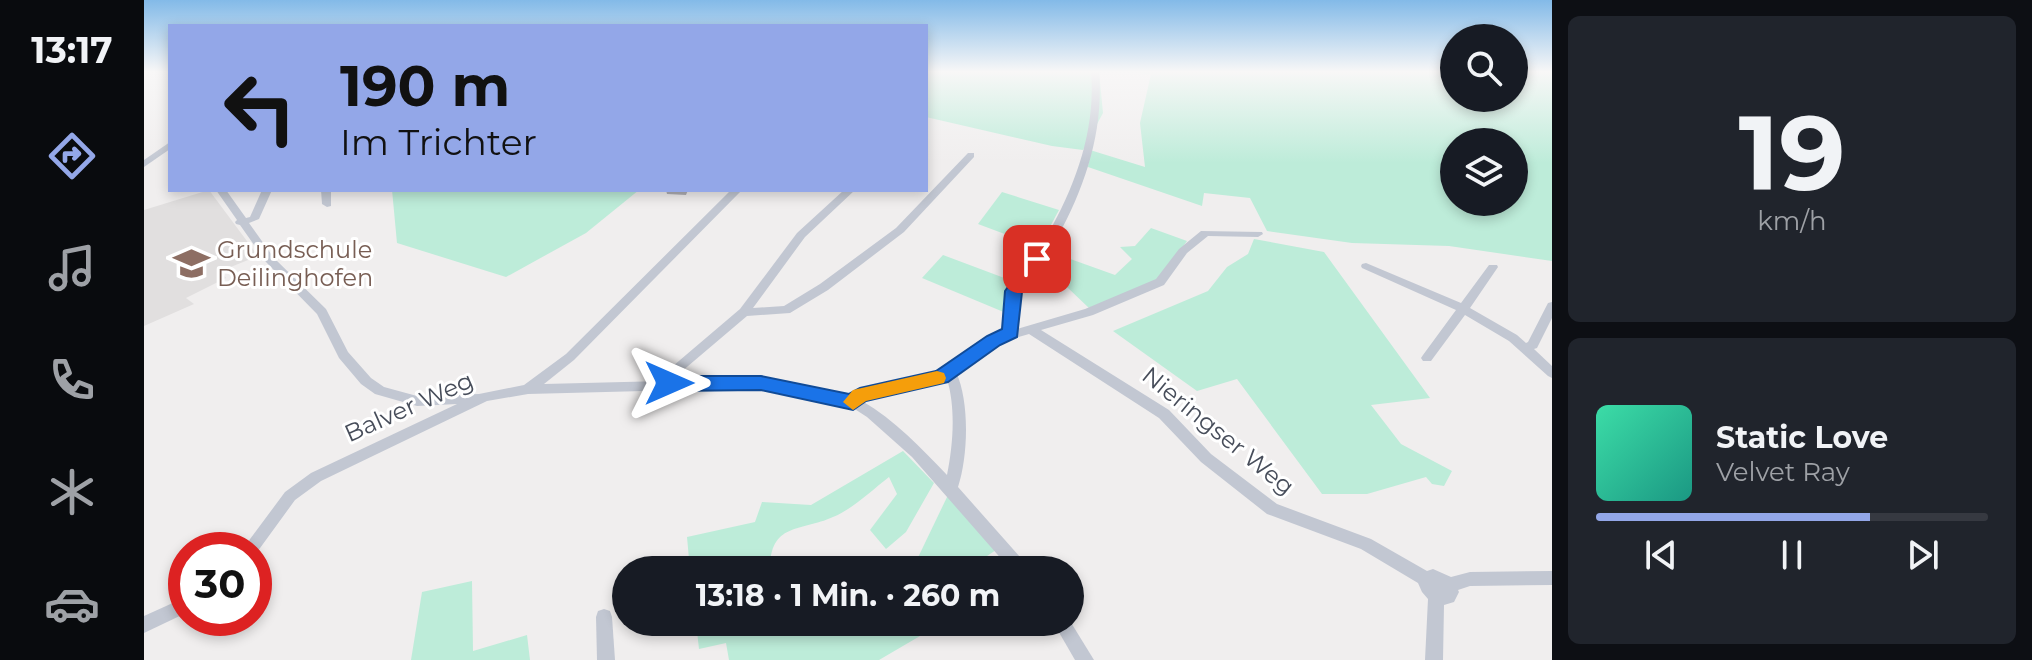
<!DOCTYPE html>
<html lang="de">
<meta charset="utf-8">
<style>
body{margin:0;font-family:Montserrat,sans-serif;background:#20242c;color:#f1f3f6;height:100vh;display:flex;flex-direction:column;font-size:30px;white-space:nowrap}
*{box-sizing:border-box;margin:0}
p{font-size:26px;color:#9ea1a6}
.icon{flex:none;width:44px;height:44px;fill:none;stroke:currentColor;stroke-width:2;stroke-linecap:round;stroke-linejoin:round}
.map{position:relative;flex:1;overflow:hidden}
.details{display:flex;flex-direction:column;gap:16px;padding:16px;background:#0d0f14;width:480px}
.details>*{flex:none}
.hud{position:absolute;left:24px;top:24px;width:760px;height:168px;border-radius:0px;box-shadow:0 4px 12px #0003;background:#93a7e8;color:#111;overflow:hidden}
.tools{position:absolute;left:1296px;top:24px;display:grid;gap:16px}
.tools a{display:grid;place-items:center;width:88px;height:88px;border-radius:50%;background:#171b24;box-shadow:0 4px 12px #0003;font-size:40px}
.speed{position:absolute;left:24px;top:532px;display:flex;gap:16px;font-size:40px;font-weight:700;text-align:center}
.speed>*{display:grid;place-content:center;width:104px;height:104px;border-radius:50%;background:#171b24;box-shadow:0 4px 12px #0003;line-height:1}
.speed .limit{border:12px solid #d22;background:#fff;color:#111}
.pin{position:absolute;display:grid;place-items:center;width:68px;height:68px;color:#fff;margin:-34px;border-radius:16px;box-shadow:0 4px 12px #0006}
.me{position:absolute;width:88px;margin:-44px;rotate:90deg;stroke-linejoin:round;filter:drop-shadow(0 0 6px #0008)}
.turn{display:flex;align-items:center;gap:28px;height:168px;padding:0 40px;font-size:36px}
.turn .icon{width:104px;height:104px;stroke-width:2.5}
.turn b{display:block;font-size:56px;line-height:68px}
.details .tile{flex:1;display:flex;flex-direction:column;justify-content:center;gap:12px;min-width:0;padding:0 28px;border-radius:12px;background:#20242c}
.details .dial{align-items:center;gap:0}
.dial b{font-size:104px;line-height:1}
.song{display:flex;align-items:center;gap:24px}
.cover{width:96px;height:96px;border-radius:12px;background:linear-gradient(135deg,hsl(160 70% 55%),hsl(170 70% 35%))}
.played{height:8px;border-radius:4px;background:linear-gradient(90deg,#93a7e8 70%,#363941 70%)}
.keys{display:flex;justify-content:space-around;direction:ltr}
.trip{position:absolute;left:468px;top:556px;width:472px;height:80px;border-radius:40px;background:#171b24;box-shadow:0 4px 12px #0003;font-weight:700;line-height:80px;text-align:center}
main{display:flex;flex:1;min-height:0}
.dock{display:flex;flex-direction:column;width:144px;justify-content:space-around;align-items:center;background:#090b0e;color:#9ea1a6}
.dock .icon{width:56px;height:56px}
.dock .active{color:#93a7e8}
.dock b{font-size:36px;color:#f1f3f6}
.map>svg:first-child{display:block}
.education{fill:#e1dfdf}
.green{fill:#bdecd9;fill-rule:evenodd}
.lines{fill:none;stroke-linecap:round;stroke-linejoin:round}
.street{fill:#c2c7d2;fill-rule:evenodd}
.wall{fill:#afafb5}
.route{fill:#1a73e8;stroke:#114b97;stroke-width:2}
.slow{fill:#f59e0b}
.labels{text-anchor:middle;stroke-width:6;stroke-linejoin:round;paint-order:stroke}
.education-label{font-size:24px;fill:#785e54;stroke:#fff;text-anchor:start}
.street-label{font-size:24px;fill:#474d5a;stroke:#fff}
</style>
<main>
<nav class="dock">
<b>13:17</b>
<svg class="icon active" aria-label="directions" viewBox="0 0 24 24"><path d="M12 3l9 9-9 9-9-9zM9 14v-3h6M13 9l2 2-2 2"/></svg>
<svg class="icon" aria-label="music" viewBox="0 0 24 24"><path d="M9 18V5l10-2v13"/><circle cx="6" cy="18" r="3"/><circle cx="16" cy="16" r="3"/></svg>
<svg class="icon" aria-label="phone" viewBox="0 0 24 24"><path d="M5 4h4l2 5-3 2q2 4 5 5l2-3 5 2v4C11 20 4 13 5 4z"/></svg>
<svg class="icon" aria-label="climate" viewBox="0 0 24 24"><path d="M12 3v18M4 7l16 10M4 17L20 7"/></svg>
<svg class="icon" aria-label="car" viewBox="0 0 24 24"><path d="M5 17H2v-5l4-1 3-4h7l3 4 3 1v5h-3M9 17h6M6 11h13"/><circle cx="7" cy="17" r="2"/><circle cx="17" cy="17" r="2"/></svg>
</nav>
<div class="map">
<svg width="1408" height="660" viewBox="0 0 1408 660">
<rect width="100%" height="100%" fill="#f0eeee"/>
<polygon class="education" points="65,190 114,256 77,271 82,278 42,298 50,304 0,326 0,210"/>
<g class="green">
<polygon points="782,71 955,71 959,113 939,150 908,146 782,117"/>
<path d="M 970,71 L 1310,71 L 1310,98 L 1370,98 L 1370,71 L 1408,71 L 1408,261 L 1305,246 L 1208,243 L 1123,231 L 1106,198 L 1060,193 L 1058,206 L 944,167 L 946,150 L 1001,167 L 996,123 L 1007,74 ZM 1310,142 L 1370,142 L 1370,202 L 1310,202 Z"/>
<polygon points="248,190 495,190 442,233 362,277 253,243"/>
<polygon points="858,192 915,210 895,247 834,224"/>
<polygon points="1007,228 1043,241 1014,280 945,308 924,288 890,272 904,251 971,275 988,259 976,247 991,246"/>
<polygon points="1110,239 1180,252 1286,398 1227,405 1257,444 1308,471 1300,486 1288,484 1282,477 1223,494 1178,494 1093,379 1053,391 969,331 1064,291 1083,267 1104,254"/>
<polygon points="799,255 871,282 862,313 778,278"/>
<path d="M 759,451 L 790,483 L 762,532 L 742,549 L 726,530 L 753,494 L 745,477 C 728,490 709,509 689,517 C 656,532 626,522 626,570 L 546,570 L 543,537 L 611,522 L 618,502 L 667,505 Z"/>
<polygon points="804,495 852,550 822,570 768,570"/>
<polygon points="328,581 329,651 383,635 386,660 267,660 278,592"/>
<polygon points="552,622 640,622 656,627 670,622 800,622 735,660 585,660 582,643 555,649"/>
</g>
<g class="lines">
<g class="street">
<path d="M 947,71 L 955,71 C 960,129 942,185 914,236 C 894,272 871,283 873,329 L 941,309 L 1012,279 L 1035,249 L 1057,231 L 1118,232 L 1119,234 L 1114,237 L 1064,236 L 1043,253 L 1020,285 L 949,315 L 897,330 L 1025,410 L 1067,454 L 1133,504 L 1227,539 L 1283,571 L 1289,569 L 1307,577 L 1326,572 L 1408,571 L 1408,585 L 1326,586 L 1314,590 L 1315,592 L 1310,602 L 1300,605 L 1299,660 L 1281,660 L 1284,599 L 1278,592 L 1274,583 L 1217,549 L 1123,514 L 1057,462 L 1015,418 L 885,334 L 853,343 L 812,372 C 826,402 824,457 814,487 L 883,565 L 885,570 L 867,570 L 768,457 L 723,417 L 706,406 L 617,388 L 384,394 L 343,401 L 177,481 L 151,500 L 111,555 L 110,556 L 110,550 L 98,550 L 141,492 L 167,473 L 313,404 L 273,406 L 231,394 L 217,384 L 195,358 L 173,314 L 122,262 L 96,225 L 92,224 L 91,222 L 93,220 L 72,190 L 82,190 L 102,218 L 106,217 L 118,190 L 128,190 L 115,219 L 105,223 L 130,258 L 182,309 L 204,352 L 227,378 L 240,387 L 273,396 L 335,394 L 380,385 L 422,354 L 587,190 L 598,190 L 430,360 L 400,384 L 520,381 L 529,366 L 596,309 L 653,233 L 700,190 L 711,190 L 661,237 L 609,308 L 640,306 L 676,284 L 752,228 L 824,153 L 830,153 L 830,157 L 760,232 L 684,290 L 646,313 L 603,316 L 537,372 L 533,380 L 617,378 L 706,396 L 716,390 L 793,373 L 845,337 L 861,332 C 860,279 882,275 904,234 C 932,184 952,129 947,71 ZM 803,379 C 812,409 809,445 803,475 C 777,448 751,420 718,401 Z"/>
<polygon points="26,142 26,149 0,167 0,160"/>
<polygon points="177,190 187,190 187,206 183,207 178,204"/>
<polygon points="1222,263 1317,303 1345,265 1353,265 1354,267 1326,308 1373,335 1382,343 1384,342 1404,303 1408,302 1408,318 1393,348 1390,349 1408,366 1408,378 1404,376 1365,341 1321,315 1287,361 1279,361 1277,358 1279,355 1312,310 1218,268 1217,266 1218,264"/>
<polygon points="42,597 42,613 0,633 0,616"/>
<polygon points="460,609 466,611 468,617 471,660 453,660 452,617 454,611"/>
<polygon points="926,621 950,660 931,660 909,622"/>
</g>
</g>
<polygon class="wall" points="522,190 544,190 542,195 523,194"/>
<linearGradient id="sky" x2="0" y2="1"><stop stop-color="#83bae8"/><stop offset="0.44" stop-color="#f8f7f7"/><stop offset="1" stop-color="#f8f7f7" stop-opacity="0"/></linearGradient>
<rect width="1408" height="163" fill="url(#sky)"/>
<polygon class="route" points="893,254 901,259 878,292 873,337 856,345 804,382 722,401 709,410 617,390 525,391 515,383 525,376 617,376 705,394 716,388 792,371 843,336 858,329 861,291 887,255"/>
<polygon class="slow" points="793,371 800,373 802,378 800,383 722,401 709,410 699,402 709,390"/>
<defs>
<symbol id="school-bare" viewBox="-9 -9 18 18"><path d="M0-5L7-2L0 1L-7-2ZM-4 1L0 2.5L4 1V4Q0 6-4 4Z" fill="#8d6e63" stroke="#fff" stroke-width="2.5" paint-order="stroke"/></symbol>
</defs>
<g fill-rule="evenodd">
<use href="#school-bare" x="22" y="238" width="51" height="51"/>
</g>
<g class="labels">
<g class="education-label">
<text x="73" y="258">Grundschule<tspan x="73" dy="28">Deilinghofen</tspan></text>
</g>
<g class="street-label">
<text transform="translate(265 407) rotate(-24)" y="8">Balver Weg</text>
<text transform="translate(1074 431) rotate(39)" y="8">Nieringser Weg</text>
</g>
</g>
</svg>
<div class="tools">
<a><svg class="icon" aria-label="search" viewBox="0 0 24 24"><circle cx="10" cy="10" r="6"/><path d="M15 15l6 6"/></svg></a>
<a><svg class="icon" aria-label="layers" viewBox="0 0 24 24"><path d="M12 4l9 5-9 5-9-5zM3 14l9 5 9-5"/></svg></a>
</div>
<div class="speed"><div class="limit">30</div></div>
<div class="pin" style="left:893px;top:259px;background:#d93025"><svg class="icon" aria-label="arrive" viewBox="0 0 24 24"><path d="M6 21V4h12l-3 4 3 4H6"/></svg></div>
<svg class="me" style="left:525px;top:383px" viewBox="-20 -20 40 40"><path d="M0-17L14 15 0 8-14 15z" fill="#1a73e8" stroke="#fff" stroke-width="4"/></svg>
<div class="trip">13:18 · 1 Min. · 260 m</div>
<div class="hud">
<div class="turn"><svg class="icon" aria-label="left" viewBox="0 0 24 24"><path d="M17 20v-9H6M10 6l-5 5 5 5"/></svg><div><b>190 m</b>Im Trichter</div></div>
</div>
</div>
<section class="details">
<div class="tile dial"><b>19</b><p>km/h</p></div>
<div class="tile">
<div class="song"><i class="cover"></i><div><b>Static Love</b><p>Velvet Ray</p></div></div>
<div class="played"></div>
<div class="keys"><svg class="icon" aria-label="previous" viewBox="0 0 24 24"><path d="M18 5L8 12l10 7zM5 5v14"/></svg><svg class="icon" aria-label="pause" viewBox="0 0 24 24"><path d="M8 5v14M16 5v14"/></svg><svg class="icon" aria-label="next" viewBox="0 0 24 24"><path d="M6 5l10 7-10 7zM19 5v14"/></svg></div>
</div>
</section>
</main>
